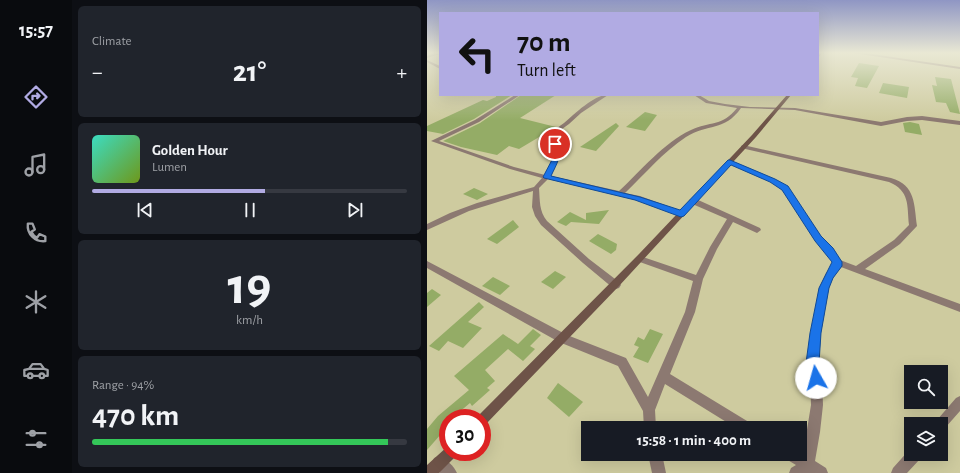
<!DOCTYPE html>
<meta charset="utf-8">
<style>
body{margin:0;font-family:"Alegreya Sans",sans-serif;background:#20242c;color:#f1f3f6;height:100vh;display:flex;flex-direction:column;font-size:15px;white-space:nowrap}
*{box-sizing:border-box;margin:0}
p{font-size:13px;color:#9ea1a6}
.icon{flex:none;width:22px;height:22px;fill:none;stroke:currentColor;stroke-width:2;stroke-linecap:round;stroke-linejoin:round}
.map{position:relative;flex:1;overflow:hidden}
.side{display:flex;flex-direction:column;gap:6px;padding:6px;background:#0d0f14;width:355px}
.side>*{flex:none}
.guide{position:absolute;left:12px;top:12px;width:380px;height:84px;border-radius:0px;box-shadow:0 4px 16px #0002;background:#b1abe3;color:#111;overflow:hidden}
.tools{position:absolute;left:477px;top:365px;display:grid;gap:8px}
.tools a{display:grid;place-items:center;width:44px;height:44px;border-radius:0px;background:#171b24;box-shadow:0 4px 16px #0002;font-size:20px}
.speed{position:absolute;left:12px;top:409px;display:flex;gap:8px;font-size:20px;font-weight:700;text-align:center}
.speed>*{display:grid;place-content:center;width:52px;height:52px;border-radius:50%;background:#171b24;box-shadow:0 4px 16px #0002;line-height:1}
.speed .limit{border:6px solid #d22;background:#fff;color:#111}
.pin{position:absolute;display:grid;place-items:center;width:34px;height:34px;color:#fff;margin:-17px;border:2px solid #fff;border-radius:50%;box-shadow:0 1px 4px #0007}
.me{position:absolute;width:44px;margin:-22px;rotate:353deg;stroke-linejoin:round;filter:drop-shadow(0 0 3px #0008)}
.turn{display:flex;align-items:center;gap:14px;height:84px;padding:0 12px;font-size:18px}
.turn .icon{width:52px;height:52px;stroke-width:2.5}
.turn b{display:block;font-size:28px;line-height:34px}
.big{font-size:30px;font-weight:600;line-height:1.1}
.side .widget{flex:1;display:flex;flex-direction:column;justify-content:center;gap:6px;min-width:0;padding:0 14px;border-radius:6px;background:#20242c}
.side .dial{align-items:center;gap:0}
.dial b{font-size:52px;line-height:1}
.song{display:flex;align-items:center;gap:12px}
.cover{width:48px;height:48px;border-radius:6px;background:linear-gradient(135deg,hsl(170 70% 55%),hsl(80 70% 35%))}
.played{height:4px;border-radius:2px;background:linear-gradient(90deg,#b1abe3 55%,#363941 55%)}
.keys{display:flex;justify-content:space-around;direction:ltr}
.heat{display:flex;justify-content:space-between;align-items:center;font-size:22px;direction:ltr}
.charge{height:6px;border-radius:3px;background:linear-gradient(90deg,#34c759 94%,#363941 0)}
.trip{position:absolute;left:154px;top:421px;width:226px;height:40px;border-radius:0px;background:#171b24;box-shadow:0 4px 16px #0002;font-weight:600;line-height:40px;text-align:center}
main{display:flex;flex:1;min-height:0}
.tabs{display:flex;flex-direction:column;width:72px;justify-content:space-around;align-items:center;background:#090b0e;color:#9ea1a6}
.tabs .icon{width:28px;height:28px}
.tabs .active{color:#b1abe3}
.tabs b{font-size:18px;color:#f1f3f6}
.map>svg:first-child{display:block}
.building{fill:#94ac66}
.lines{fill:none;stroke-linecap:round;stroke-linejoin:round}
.street{fill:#8c7971;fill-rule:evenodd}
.secondary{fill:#6e5348;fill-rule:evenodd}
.route{fill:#1a73e8;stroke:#114b97}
</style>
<main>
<nav class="tabs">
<b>15:57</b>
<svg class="icon active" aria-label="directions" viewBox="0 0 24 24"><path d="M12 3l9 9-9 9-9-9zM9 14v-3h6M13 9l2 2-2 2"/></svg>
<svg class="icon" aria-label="music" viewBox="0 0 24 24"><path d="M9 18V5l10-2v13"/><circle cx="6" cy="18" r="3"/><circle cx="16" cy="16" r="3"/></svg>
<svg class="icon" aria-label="phone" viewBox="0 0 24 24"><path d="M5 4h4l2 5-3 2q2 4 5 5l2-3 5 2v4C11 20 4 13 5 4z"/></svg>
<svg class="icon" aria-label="climate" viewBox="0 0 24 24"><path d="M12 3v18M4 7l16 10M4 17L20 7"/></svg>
<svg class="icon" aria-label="car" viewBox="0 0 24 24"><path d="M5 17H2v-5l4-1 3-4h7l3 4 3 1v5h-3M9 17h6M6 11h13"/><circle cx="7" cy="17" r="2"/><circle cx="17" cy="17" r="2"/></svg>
<svg class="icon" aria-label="filters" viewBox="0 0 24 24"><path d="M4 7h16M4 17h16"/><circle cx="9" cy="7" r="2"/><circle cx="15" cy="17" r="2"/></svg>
</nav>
<section class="side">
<div class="widget"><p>Climate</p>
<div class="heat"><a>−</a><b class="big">21°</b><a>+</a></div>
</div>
<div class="widget">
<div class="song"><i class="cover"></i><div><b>Golden Hour</b><p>Lumen</p></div></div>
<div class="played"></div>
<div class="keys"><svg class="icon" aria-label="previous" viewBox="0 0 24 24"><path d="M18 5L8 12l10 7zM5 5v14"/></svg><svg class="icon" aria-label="pause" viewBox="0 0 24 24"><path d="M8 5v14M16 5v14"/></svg><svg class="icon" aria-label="next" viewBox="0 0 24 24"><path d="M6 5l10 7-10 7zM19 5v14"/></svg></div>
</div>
<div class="widget dial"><b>19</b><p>km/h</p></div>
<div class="widget"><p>Range · 94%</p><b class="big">470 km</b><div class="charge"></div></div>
</section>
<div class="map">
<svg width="533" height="473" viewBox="0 0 533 473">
<rect width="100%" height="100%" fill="#cecb9f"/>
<g class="building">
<polygon points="432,63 452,66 440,88 428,86 431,78 424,77"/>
<polygon points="508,77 524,79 533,114 523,112 519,103 509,102 505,85 510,86"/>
<polygon points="456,83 482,87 480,98 452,93"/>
<polygon points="69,95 85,95 47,119 16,134 0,131 0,126 56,100 60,101 69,97"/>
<polygon points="94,95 129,95 93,118 129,127 92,149 82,146 70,155 34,147 16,141 53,123"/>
<polygon points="218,112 230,115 218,131 199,127"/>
<polygon points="483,122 492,124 495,135 478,132 476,123"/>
<polygon points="189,123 192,126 169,151 153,147"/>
<polygon points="47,188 61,194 50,200 36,194"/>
<polygon points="182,210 172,224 144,222 139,226 130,222 143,212 159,220 159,213"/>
<polygon points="86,220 92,227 70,244 60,239"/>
<polygon points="171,234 190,244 189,250 184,254 162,241"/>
<polygon points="128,271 139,277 126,289 114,282"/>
<polygon points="66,277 83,286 73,295 55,286"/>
<polygon points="5,289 14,295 0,307 0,293"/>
<polygon points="52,302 57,307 41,322 55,328 36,348 21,341 12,351 2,346"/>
<polygon points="106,329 114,335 103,346 108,349 96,361 81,349 58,370 68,381 60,388 63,390 45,406 43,403 25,418 21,418 21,426 0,450 0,429 11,416 42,390 27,376 76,334 91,344"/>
<polygon points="223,329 236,334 221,363 206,357 212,347 207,345 211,337 217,340"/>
<polygon points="131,383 156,402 142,417 120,398"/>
</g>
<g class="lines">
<g class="street">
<polygon points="7,53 13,54 0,58 0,56"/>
<polygon points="426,53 438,53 533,67 533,69"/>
<polygon points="0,60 13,66 13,69 0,62"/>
<path d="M 88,95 L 93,95 L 52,122 L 12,141 L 87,167 L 118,175 C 123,165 127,156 125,145 L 118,143 L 115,139 L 116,138 C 123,133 130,128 137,123 C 148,114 166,95 181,95 L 154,113 L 142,124 L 121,139 L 130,143 C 134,154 129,166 124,176 L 192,191 C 214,171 236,143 264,130 C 283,121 295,127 310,108 L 279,103 L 267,95 L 272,95 L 282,101 L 298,104 L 323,107 L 368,108 L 454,122 L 480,117 L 495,116 L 533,121 L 533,125 L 495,120 L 480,121 L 454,126 L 368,110 L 314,108 C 297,132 281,123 259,137 C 236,152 218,174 198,193 L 213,196 L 257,212 L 258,214 L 257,216 L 254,216 L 209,200 L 121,179 L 112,188 C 113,201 112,211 120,221 L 162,259 L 192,282 L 194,285 L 192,288 L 189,289 L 186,288 L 156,263 L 114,225 L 108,216 L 105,207 L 106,191 L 42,211 L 0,230 L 0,224 L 23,213 L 50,203 L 107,187 L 115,178 L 83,169 L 4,141 L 48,120 Z"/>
<path d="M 316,145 L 464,178 C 489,185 487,205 490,226 L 473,244 L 438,269 L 533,304 L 533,312 L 414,267 L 406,278 L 402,288 L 394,333 L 392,363 L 395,378 L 396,405 L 393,432 L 388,461 L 399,468 L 401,473 L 362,473 L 364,468 L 369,465 L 359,459 L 357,454 L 373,454 L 373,452 L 376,454 L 384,405 L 383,378 L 380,363 L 384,333 L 392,288 L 399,273 L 406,265 L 406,262 L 400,253 L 388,240 L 355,189 L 343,181 L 300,162 L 303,160 L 305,161 L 347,179 L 360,187 L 394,236 L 406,249 L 413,260 L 429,266 L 467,240 L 482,225 C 480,205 483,191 462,182 L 314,148 L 314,146 Z"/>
<polygon points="263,199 269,199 333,228 334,230 330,233 306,222 290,249 276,279 268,312 243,374 325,424 327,428 309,428 238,384 228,410 229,428 217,428 216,411 191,366 132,342 0,268 0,261 140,335 199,358 221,397 258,312 266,281 210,261 209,259 210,257 213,256 269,275 283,247 300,219 263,203 262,201"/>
<polygon points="533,396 533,411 518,428 514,430 514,424 508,424 510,420 529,398"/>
<polygon points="483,449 484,454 495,454 493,459 480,473 464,473 466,468"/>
<polygon points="221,454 235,454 239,473 225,473"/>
<path d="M 12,456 C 19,459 27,466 30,473 L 13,473 L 7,468 L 5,463 L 7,458 Z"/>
</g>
<g class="secondary">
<polygon points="392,53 395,53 391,58"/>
<polygon points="360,95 364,95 329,137 192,286 59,424 55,426 55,418 50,418 51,416 212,254 325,135"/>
<polygon points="21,446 21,452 30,452 28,457 12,473 0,473 0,465"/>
</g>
</g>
<linearGradient id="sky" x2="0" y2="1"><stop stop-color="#8f96c4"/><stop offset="0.44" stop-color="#e9e8d4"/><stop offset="1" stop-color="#e9e8d4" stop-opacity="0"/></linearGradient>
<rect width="533" height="120" fill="url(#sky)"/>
<path class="route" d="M 126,143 L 131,143 C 136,155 129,165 124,176 L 213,197 L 253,210 L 301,160 L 303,160 L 348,179 L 361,186 L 394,236 L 406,248 L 415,262 L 415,266 L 406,278 L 402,288 L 394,333 L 392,363 L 395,378 L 393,383 L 389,385 L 384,383 L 379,363 L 383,333 L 392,288 L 405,262 L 388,241 L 355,190 L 343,182 L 304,165 L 257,216 L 254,217 L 208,200 L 117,178 L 116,177 L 126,158 Z"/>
</svg>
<div class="tools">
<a><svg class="icon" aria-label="search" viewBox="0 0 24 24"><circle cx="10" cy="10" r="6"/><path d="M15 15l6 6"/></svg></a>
<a><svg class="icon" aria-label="layers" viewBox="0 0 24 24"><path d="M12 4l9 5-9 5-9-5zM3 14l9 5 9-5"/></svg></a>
</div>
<div class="speed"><div class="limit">30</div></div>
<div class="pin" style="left:128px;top:144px;background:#d93025"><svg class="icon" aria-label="arrive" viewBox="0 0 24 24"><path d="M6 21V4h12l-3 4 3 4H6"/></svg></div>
<svg class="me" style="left:389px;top:378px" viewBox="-20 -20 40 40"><circle r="19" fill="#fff"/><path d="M0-13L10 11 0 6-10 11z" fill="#1a73e8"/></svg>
<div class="trip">15:58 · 1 min · 400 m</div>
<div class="guide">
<div class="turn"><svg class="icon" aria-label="left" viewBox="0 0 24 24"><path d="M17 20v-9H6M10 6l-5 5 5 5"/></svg><div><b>70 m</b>Turn left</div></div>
</div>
</div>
</main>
